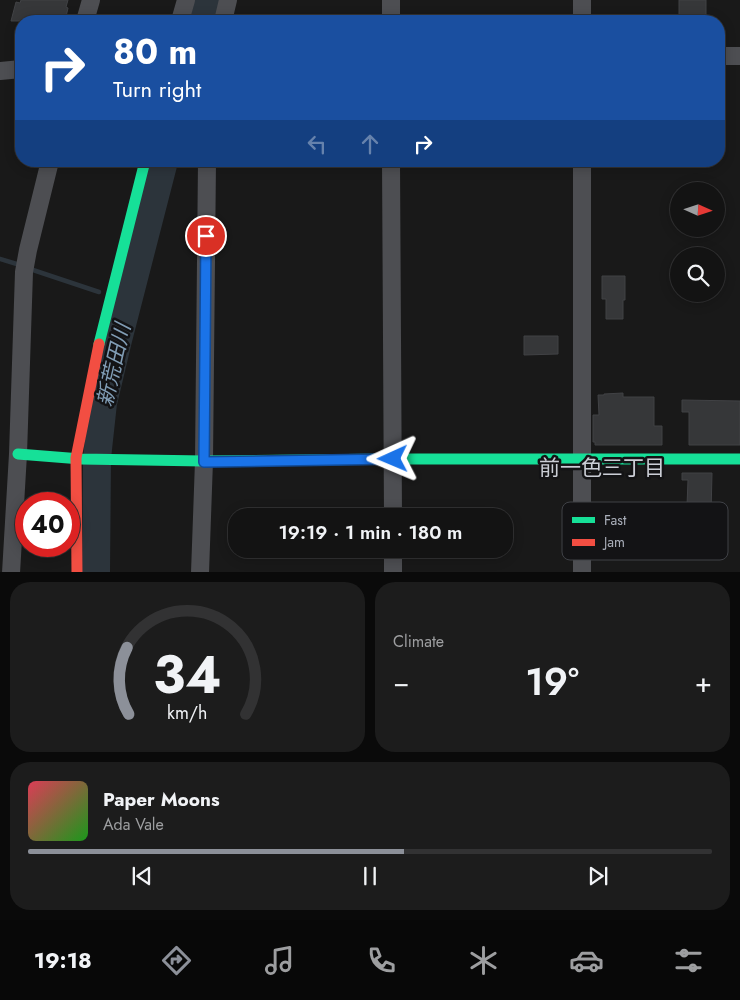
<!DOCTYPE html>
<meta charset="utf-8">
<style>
body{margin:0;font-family:Jost,"Noto Sans JP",sans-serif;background:#1c1c1c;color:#f1f3f6;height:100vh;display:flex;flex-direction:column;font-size:19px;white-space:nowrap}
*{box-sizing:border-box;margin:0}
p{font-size:16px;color:#9d9ea0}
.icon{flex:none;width:28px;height:28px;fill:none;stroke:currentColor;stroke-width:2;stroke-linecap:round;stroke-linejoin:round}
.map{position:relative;height:572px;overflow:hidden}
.side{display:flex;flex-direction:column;gap:10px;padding:10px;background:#0a0a0a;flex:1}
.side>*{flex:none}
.top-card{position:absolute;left:15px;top:15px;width:710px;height:152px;border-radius:20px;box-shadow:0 2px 12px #0003,0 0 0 1px #323233;background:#1a4fa0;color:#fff;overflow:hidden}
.needle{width:32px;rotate:93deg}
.fabs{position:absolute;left:670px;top:182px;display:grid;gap:10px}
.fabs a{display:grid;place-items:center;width:55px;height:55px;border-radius:50%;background:#131313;box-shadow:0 2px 12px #0003,0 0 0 1px #323233;font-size:25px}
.speed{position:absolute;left:15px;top:492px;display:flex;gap:10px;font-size:25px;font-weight:700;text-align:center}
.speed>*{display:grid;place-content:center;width:65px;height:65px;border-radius:50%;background:#131313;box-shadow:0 2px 12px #0003,0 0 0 1px #323233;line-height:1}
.speed .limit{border:8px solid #d22;background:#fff;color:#111}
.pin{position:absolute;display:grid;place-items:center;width:42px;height:42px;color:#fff;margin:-21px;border:2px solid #fff;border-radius:50%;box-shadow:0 1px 5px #0007}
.me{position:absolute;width:55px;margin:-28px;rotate:269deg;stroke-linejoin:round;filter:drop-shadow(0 0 4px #0008)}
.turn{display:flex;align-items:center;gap:18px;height:105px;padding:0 15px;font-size:22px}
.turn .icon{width:65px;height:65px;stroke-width:2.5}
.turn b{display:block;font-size:35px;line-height:42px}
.lanes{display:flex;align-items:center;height:48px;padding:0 15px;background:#0003;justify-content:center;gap:25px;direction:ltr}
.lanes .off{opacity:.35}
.big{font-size:38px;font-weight:600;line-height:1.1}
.side .widget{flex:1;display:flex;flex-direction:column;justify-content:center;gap:8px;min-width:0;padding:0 18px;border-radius:20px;background:#1c1c1c}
.side .dial{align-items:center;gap:0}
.dial svg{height:130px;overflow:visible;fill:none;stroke:#323233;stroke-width:7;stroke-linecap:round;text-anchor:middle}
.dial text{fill:#f1f3f6;stroke:none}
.song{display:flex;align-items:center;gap:15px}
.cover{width:60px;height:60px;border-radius:8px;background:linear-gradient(135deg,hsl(350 70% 55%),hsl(120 70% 35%))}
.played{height:5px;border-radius:2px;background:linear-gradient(90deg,#8c9099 55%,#323233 55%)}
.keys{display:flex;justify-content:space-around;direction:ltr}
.heat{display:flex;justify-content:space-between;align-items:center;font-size:28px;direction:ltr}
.side .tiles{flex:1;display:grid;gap:10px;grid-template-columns:1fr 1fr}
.widget:last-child{grid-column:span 2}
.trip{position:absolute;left:228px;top:508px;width:285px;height:50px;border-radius:20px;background:#131313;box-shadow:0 2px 12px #0003,0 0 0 1px #323233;font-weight:600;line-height:50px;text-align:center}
.tab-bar{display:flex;height:80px;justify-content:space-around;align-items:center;background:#080808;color:#9d9ea0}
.tab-bar .icon{width:35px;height:35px}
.tab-bar .current{color:#8c9099}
.tab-bar b{font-size:22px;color:#f1f3f6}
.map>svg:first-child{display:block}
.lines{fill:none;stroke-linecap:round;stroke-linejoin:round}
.stream{stroke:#2c343b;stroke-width:4.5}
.river{stroke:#2c343b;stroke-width:28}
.building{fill:#363739;stroke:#414245}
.street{stroke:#4d4e52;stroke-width:18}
.fast{stroke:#16e098;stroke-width:11}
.jam{stroke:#f24e42;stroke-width:11}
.route-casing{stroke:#114b97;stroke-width:12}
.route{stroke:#1a73e8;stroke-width:9}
.labels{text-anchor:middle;stroke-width:5;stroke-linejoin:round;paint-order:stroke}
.water-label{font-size:21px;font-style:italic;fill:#819db5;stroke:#131315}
.neighbourhood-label{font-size:21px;fill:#cbced6;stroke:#131315}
.key{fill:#131315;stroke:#404247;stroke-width:1}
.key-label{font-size:14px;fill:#aaafba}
</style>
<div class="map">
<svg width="740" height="573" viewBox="0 0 740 573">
<rect width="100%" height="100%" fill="#191919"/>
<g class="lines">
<g class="stream">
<polyline points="0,259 20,265"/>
<polyline points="30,269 99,292"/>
</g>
<g class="river">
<polyline points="200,21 206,0"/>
<polyline points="96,573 97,458 103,403 118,340 164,161"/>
</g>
</g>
<g class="building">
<polygon points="21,0 68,0 66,7 68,8 65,21 11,21 16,2 20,3"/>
<rect x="679" y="0" width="27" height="21"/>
<polygon points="602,276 625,276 625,300 623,300 623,319 606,319 606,299 602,299"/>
<polygon points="524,336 558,336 558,354 524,355"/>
<polygon points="623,393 623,397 654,397 654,426 662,426 662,445 595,445 595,442 593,442 593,415 599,415 598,395 604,395 604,394"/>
<polygon points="682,400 740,401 740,445 689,445 689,412 682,412"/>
<polygon points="682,473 712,473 711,514 699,514 698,519 683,519 683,506 687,506 688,480 682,480"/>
</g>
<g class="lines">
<g class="street">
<polyline points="582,0 582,21"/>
<polyline points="85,21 91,0"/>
<polyline points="180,21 186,0"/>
<polyline points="223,21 228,0"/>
<polyline points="391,21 391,0"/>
<polyline points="719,56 740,56"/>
<polyline points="0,71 21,69"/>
<polyline points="391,161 393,516"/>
<polyline points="582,161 582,573"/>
<polyline points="11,573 18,454 24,272 28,250 50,161"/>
<polyline points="200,573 204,461 207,161"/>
<polyline points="393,573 393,549"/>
</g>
<g class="fast">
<polyline points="99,344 145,161"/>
<polyline points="18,454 81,459 204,461 393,459 740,459"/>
</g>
<polyline class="jam" points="77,573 76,458 99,344"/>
</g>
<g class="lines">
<defs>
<polyline id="route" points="206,236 204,462 393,459"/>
</defs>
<use href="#route" class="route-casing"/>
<use href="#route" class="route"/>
</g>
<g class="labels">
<g class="water-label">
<text transform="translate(114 365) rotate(-77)" y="7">新荒田川</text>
</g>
<g class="neighbourhood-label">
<text x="602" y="475">前一色三丁目</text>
</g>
</g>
<rect x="562" y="502" width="166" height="58" rx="8" class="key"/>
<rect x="572" y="517" width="23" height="6" fill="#16e098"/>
<rect x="572" y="539" width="23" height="7" fill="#f24e42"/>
<g class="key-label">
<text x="604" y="525">Fast</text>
<text x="604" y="547">Jam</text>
</g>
</svg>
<div class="fabs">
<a><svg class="needle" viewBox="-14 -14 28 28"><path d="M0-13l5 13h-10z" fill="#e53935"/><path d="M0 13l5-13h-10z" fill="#9d9ea0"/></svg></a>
<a><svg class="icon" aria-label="search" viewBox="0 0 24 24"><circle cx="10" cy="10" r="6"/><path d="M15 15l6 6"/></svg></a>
</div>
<div class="speed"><div class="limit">40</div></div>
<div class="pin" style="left:206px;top:236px;background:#d93025"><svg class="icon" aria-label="arrive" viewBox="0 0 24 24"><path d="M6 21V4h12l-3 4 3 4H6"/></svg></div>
<svg class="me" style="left:393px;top:459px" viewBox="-20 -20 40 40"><path d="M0-17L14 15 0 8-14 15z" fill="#1a73e8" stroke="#fff" stroke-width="4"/></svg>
<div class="trip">19:19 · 1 min · 180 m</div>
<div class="top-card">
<div class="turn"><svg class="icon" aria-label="right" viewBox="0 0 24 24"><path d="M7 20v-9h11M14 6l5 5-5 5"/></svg><div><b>80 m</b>Turn right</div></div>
<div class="lanes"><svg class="icon off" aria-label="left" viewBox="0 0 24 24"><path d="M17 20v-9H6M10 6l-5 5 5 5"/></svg><svg class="icon off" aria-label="ahead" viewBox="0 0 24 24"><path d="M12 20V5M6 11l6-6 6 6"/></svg><svg class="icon" aria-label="right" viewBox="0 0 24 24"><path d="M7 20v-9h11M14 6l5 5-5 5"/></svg></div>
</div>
</div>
<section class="side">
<div class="tiles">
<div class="widget dial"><svg viewBox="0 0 100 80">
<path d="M14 69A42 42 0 1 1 86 69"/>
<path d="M14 69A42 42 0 0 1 13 28" stroke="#8c9099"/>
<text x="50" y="56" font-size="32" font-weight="700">34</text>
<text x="50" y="72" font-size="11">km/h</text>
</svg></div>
<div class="widget"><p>Climate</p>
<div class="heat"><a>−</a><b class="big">19°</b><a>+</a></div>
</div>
<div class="widget">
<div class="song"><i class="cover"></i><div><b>Paper Moons</b><p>Ada Vale</p></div></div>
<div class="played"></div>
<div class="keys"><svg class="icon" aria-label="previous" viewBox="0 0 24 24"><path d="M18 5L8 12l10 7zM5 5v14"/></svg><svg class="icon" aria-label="pause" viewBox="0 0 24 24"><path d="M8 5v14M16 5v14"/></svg><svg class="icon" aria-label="next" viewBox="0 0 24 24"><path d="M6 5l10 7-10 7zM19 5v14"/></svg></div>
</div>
</div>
</section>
<nav class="tab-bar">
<b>19:18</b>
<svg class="icon current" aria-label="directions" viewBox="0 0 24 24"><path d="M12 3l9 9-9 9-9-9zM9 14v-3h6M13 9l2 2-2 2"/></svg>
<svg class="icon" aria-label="music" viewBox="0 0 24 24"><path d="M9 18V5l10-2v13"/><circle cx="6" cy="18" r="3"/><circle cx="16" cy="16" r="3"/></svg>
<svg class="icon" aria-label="phone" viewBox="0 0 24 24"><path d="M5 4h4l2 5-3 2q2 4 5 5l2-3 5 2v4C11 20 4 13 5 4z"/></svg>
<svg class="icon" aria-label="climate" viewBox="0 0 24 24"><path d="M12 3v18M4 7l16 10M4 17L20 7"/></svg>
<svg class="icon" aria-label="car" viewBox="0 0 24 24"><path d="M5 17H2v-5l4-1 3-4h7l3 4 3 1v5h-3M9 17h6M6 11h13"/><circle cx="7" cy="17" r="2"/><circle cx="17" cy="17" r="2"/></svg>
<svg class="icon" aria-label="filters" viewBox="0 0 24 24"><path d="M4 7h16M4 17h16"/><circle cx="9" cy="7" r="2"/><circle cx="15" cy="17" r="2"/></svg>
</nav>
